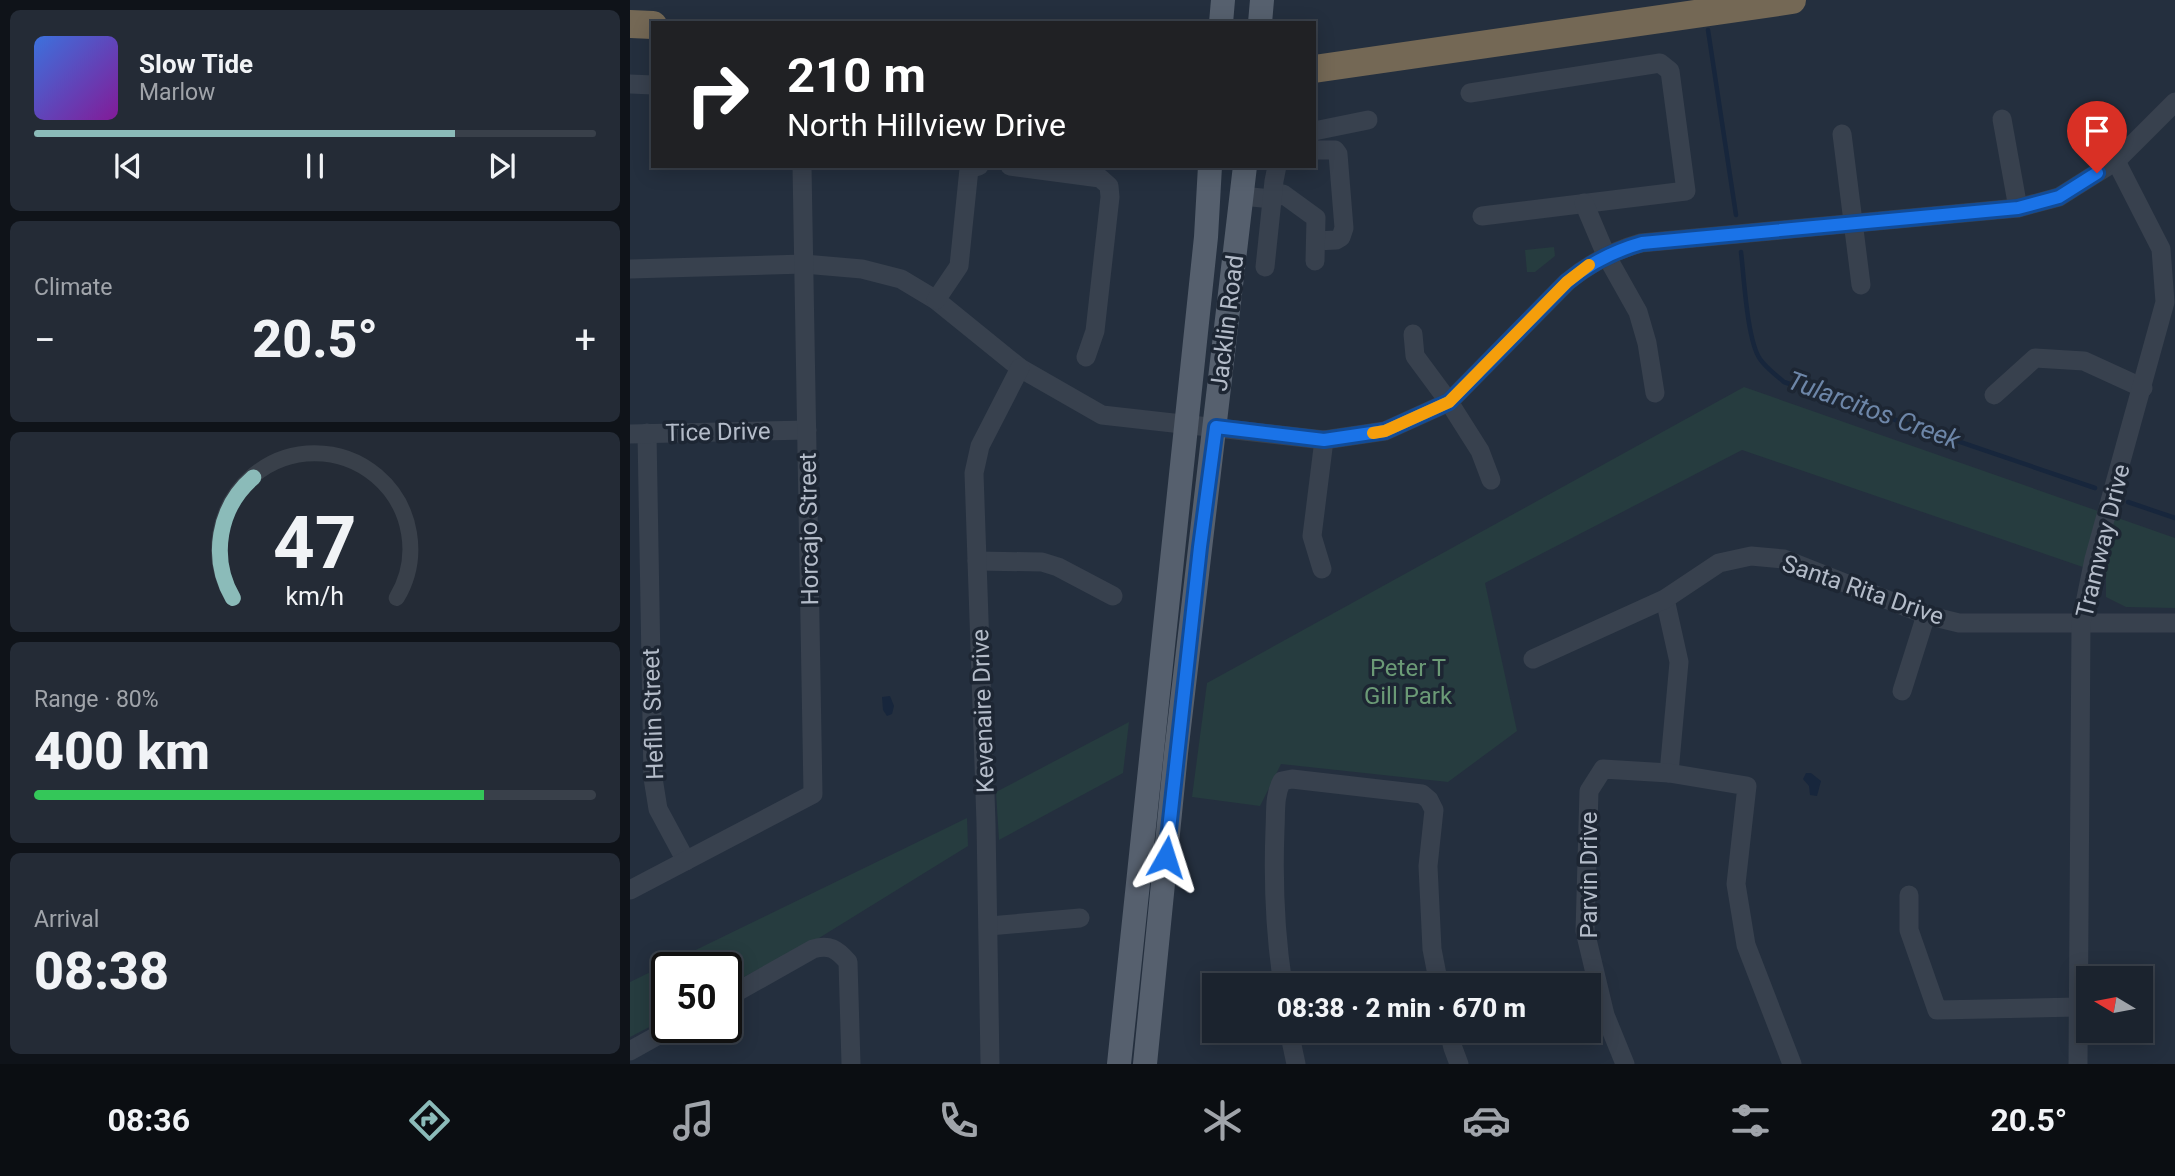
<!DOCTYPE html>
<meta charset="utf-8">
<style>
body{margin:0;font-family:Roboto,sans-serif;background:#242b36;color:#f1f3f6;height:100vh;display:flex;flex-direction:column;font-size:26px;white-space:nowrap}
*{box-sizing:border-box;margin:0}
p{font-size:23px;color:#a0a4aa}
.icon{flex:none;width:38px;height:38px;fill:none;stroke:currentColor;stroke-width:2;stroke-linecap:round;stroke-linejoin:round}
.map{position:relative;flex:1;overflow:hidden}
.side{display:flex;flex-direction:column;gap:10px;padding:10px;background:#0f1319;width:630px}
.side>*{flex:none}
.top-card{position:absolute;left:21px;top:21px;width:665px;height:147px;border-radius:0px;box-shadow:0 4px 18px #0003,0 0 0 2px #39404a;background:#202124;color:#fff;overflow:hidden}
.needle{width:46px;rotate:280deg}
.fabs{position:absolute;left:1446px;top:966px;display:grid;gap:14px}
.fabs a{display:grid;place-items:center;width:77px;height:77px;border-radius:0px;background:#1b232e;box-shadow:0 4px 18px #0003,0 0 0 2px #39404a;font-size:35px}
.speed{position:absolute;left:21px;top:952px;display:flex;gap:14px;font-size:35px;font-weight:700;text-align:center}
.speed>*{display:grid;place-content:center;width:91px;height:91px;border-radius:50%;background:#1b232e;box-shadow:0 4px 18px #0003,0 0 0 2px #39404a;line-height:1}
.speed .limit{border:4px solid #111;border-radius:10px;background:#fff;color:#111}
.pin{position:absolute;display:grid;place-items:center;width:60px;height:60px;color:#fff;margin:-72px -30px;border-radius:50% 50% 50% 0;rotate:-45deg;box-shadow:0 0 7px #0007}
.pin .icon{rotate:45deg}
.me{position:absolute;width:77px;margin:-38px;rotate:6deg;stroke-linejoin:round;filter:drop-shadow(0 0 5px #0008)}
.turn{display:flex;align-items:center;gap:24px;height:147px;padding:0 21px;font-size:32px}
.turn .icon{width:91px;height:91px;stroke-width:2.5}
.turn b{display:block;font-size:49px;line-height:60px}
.big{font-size:52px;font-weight:800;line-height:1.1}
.side .tile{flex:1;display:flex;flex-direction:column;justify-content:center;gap:10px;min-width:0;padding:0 24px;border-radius:10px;background:#242b36}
.side .dial{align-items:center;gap:0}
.dial svg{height:182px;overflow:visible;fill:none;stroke:#39404a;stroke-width:7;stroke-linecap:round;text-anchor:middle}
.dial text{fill:#f1f3f6;stroke:none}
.song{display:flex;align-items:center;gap:21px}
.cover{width:84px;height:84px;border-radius:10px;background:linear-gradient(135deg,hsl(220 70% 55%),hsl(290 70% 35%))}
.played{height:7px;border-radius:4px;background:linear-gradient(90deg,#8bbbb9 75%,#39404a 75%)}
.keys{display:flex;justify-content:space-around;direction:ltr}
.heat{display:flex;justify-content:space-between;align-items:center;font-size:38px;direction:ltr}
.charge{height:10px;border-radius:5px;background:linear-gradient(90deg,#34c759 80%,#39404a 0)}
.trip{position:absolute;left:572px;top:973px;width:399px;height:70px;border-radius:0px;background:#1b232e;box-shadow:0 4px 18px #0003,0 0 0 2px #39404a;font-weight:800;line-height:70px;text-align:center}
.tabs{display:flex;height:112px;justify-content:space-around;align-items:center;background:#0b0e12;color:#a0a4aa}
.tabs .icon{width:49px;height:49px}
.tabs .active{color:#8bbbb9}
.tabs b{font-size:32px;color:#f1f3f6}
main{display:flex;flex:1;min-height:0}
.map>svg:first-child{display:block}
.green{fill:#263c3f}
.water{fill:#17263c}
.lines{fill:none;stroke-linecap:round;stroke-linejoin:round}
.stream{stroke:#17263c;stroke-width:4.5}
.minor{stroke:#38414e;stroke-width:19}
.major{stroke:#56606e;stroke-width:24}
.highway{stroke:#746855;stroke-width:28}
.route-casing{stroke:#114b97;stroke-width:18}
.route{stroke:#1a73e8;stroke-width:12}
.slow{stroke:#f59e0b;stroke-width:12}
.labels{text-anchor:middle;stroke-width:7;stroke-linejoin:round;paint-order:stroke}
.street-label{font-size:24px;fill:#b4bcc9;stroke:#1d2633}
.park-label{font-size:24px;fill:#6b9a76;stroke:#1d2633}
.water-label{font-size:26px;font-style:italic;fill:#6d86a8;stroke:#1d2633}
</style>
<main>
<section class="side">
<div class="tile">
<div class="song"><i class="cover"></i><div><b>Slow Tide</b><p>Marlow</p></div></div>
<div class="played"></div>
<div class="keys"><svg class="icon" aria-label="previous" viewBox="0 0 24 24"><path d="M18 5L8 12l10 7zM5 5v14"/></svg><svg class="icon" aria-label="pause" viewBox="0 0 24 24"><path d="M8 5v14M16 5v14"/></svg><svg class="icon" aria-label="next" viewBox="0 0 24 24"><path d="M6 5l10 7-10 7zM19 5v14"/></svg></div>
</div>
<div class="tile"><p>Climate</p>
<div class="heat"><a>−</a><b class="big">20.5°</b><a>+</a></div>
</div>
<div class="tile dial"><svg viewBox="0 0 100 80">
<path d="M14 69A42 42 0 1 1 86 69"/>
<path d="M14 69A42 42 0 0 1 23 16" stroke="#8bbbb9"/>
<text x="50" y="56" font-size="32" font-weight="700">47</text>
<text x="50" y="72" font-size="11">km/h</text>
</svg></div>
<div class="tile"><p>Range · 80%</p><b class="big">400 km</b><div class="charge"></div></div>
<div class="tile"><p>Arrival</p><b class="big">08:38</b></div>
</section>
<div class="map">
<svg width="1545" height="1064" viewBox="0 0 1545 1064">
<rect width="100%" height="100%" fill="#242f3e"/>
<g class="green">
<polygon points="924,247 925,256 905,272 897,272 895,250"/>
<polygon points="1114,387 1545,538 1545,608 1496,607 1476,597 1476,575 1112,450 855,583 887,731 818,782 651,764 630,806 562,797 577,683"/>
<polygon points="499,722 493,773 369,840 366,792"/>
<polygon points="337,818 338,846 189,938 96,986 96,968 37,968 37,1018 0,1037 0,982"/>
</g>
<g class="water">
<polygon points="260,696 264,706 262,714 257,716 253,710 252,697"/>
<polygon points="1176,773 1181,773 1191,781 1187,796 1180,795 1179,786 1173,779"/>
</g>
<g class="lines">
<g class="stream">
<polyline points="1078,30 1106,215"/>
<path d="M 1111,252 C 1114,277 1117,340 1130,359 C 1136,368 1146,375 1154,382 L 1465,488"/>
<polyline points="1498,502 1545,518"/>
</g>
<g class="minor">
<polyline points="0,84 23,85"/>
<polyline points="840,93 1030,63 1040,71 1056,191 852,216"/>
<polyline points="1372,119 1388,208"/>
<polyline points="684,131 738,120"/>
<polyline points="1212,134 1231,285"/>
<polyline points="684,150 705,150 708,154 714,228 711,237 706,240 686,241"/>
<polyline points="380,166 470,178 479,186 480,197 465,331 456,357"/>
<polyline points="612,196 642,199 653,194 686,218 685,261"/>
<polyline points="954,203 976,255 1008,312 1017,343 1025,393"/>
<polyline points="635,267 644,181 647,166"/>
<path d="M 0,269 L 174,264 L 232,269 L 271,279 L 306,300 L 390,368 L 472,415 L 694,440 L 755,431 L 819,402 L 937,282 C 960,263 983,251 1011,243 L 1388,208 L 1429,197 L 1486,161 L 1545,102"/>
<polyline points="306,300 329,266 339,169 349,166"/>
<polyline points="783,334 785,356 819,402 850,451 861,480"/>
<polyline points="1364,395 1405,358 1454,361 1513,388"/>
<polyline points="17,433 23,778 28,809 56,861"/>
<polyline points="0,434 177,430"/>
<polyline points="347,561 412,562 428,567 483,596"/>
<polyline points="692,569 682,536 694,440"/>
<polyline points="1035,599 1049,662 1039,773"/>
<polyline points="903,659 1035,599 1089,563 1121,556 1154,559 1296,615 1329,623 1545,623"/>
<polyline points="1272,691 1296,615"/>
<polyline points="0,890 183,794 172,166"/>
<polyline points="1279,895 1279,930 1307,1010 1447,1007"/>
<polyline points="359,926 450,918"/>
<path d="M 653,985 C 645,933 643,881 645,829 C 646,812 644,795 652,781 L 662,779 L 792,794 L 799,800 L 804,810 L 798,866 L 802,949 L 809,985"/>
<path d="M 96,998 L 183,949 C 199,944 207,949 218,962 L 221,1064"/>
<polyline points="659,1031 666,1064"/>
<polyline points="819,1031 823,1048 829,1064"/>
<polyline points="0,1051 43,1027"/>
<polyline points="360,1064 356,823 344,473 350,446 390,368"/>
<polyline points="995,1064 975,1015 955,931 959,791 973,769 1039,773 1117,786 1106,884 1116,945 1162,1064"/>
<polyline points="1448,1064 1451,623 1464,559 1535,302 1531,249 1486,161"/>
</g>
<g class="major">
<polyline points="591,23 593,0"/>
<polyline points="630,23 632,0"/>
<polyline points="489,1064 576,237 580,166"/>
<polyline points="515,1064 546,753 615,166"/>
</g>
<g class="highway">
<polyline points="0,24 23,25"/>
<polyline points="684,69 1162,0"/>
</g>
</g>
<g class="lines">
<defs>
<path id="route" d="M 536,857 L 570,547 L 586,427 L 694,440 L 755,431 L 819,402 L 937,282 C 960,263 983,251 1012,243 L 1388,208 L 1429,197 L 1467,173"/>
</defs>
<use href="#route" class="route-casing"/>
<use href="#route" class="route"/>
<polyline class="slow" points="743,433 755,431 819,402 937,282 959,265"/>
</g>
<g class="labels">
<g class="street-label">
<text transform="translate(597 323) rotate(-83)" y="8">Jacklin Road</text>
<text transform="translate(88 432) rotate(-1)" y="8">Tice Drive</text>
<text transform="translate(179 529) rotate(-91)" y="8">Horcajo Street</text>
<text transform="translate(1473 541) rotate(-76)" y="8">Tramway Drive</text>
<text transform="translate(1233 590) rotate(19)" y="8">Santa Rita Drive</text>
<text transform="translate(353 711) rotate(-92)" y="8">Kevenaire Drive</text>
<text transform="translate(23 714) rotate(-92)" y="8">Heflin Street</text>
<text transform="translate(959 875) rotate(-90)" y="8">Parvin Drive</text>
</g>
<g class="park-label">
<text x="778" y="676">Peter T<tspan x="778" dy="28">Gill Park</tspan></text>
</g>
<g class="water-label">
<text transform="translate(1244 410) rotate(20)" y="9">Tularcitos Creek</text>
</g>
</g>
</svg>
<div class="fabs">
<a><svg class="needle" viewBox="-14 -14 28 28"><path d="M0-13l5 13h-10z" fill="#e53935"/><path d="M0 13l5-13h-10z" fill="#a0a4aa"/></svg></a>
</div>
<div class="speed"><div class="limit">50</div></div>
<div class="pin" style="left:1467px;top:173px;background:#d93025"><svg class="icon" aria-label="arrive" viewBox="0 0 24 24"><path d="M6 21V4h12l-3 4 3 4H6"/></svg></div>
<svg class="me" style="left:536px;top:857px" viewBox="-20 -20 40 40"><path d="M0-17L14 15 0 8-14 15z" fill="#1a73e8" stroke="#fff" stroke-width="4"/></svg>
<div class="trip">08:38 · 2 min · 670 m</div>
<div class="top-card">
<div class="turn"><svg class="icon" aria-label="right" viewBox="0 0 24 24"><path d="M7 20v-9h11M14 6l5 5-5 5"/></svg><div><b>210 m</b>North Hillview Drive</div></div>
</div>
</div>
</main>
<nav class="tabs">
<b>08:36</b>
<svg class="icon active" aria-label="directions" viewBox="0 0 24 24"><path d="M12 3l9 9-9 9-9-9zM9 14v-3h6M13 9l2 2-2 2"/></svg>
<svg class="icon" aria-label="music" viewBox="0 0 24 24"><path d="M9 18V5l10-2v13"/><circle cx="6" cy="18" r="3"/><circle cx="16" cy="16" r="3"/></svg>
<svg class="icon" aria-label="phone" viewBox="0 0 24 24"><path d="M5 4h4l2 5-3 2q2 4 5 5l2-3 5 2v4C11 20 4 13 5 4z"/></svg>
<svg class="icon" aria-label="climate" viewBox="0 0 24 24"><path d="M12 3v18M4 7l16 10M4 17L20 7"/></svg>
<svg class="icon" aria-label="car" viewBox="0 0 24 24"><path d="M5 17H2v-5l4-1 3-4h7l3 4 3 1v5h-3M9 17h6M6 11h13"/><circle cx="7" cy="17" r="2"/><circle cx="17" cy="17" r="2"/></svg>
<svg class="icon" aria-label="filters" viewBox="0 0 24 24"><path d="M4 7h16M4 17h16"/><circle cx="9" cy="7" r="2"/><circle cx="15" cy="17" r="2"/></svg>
<b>20.5°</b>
</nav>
